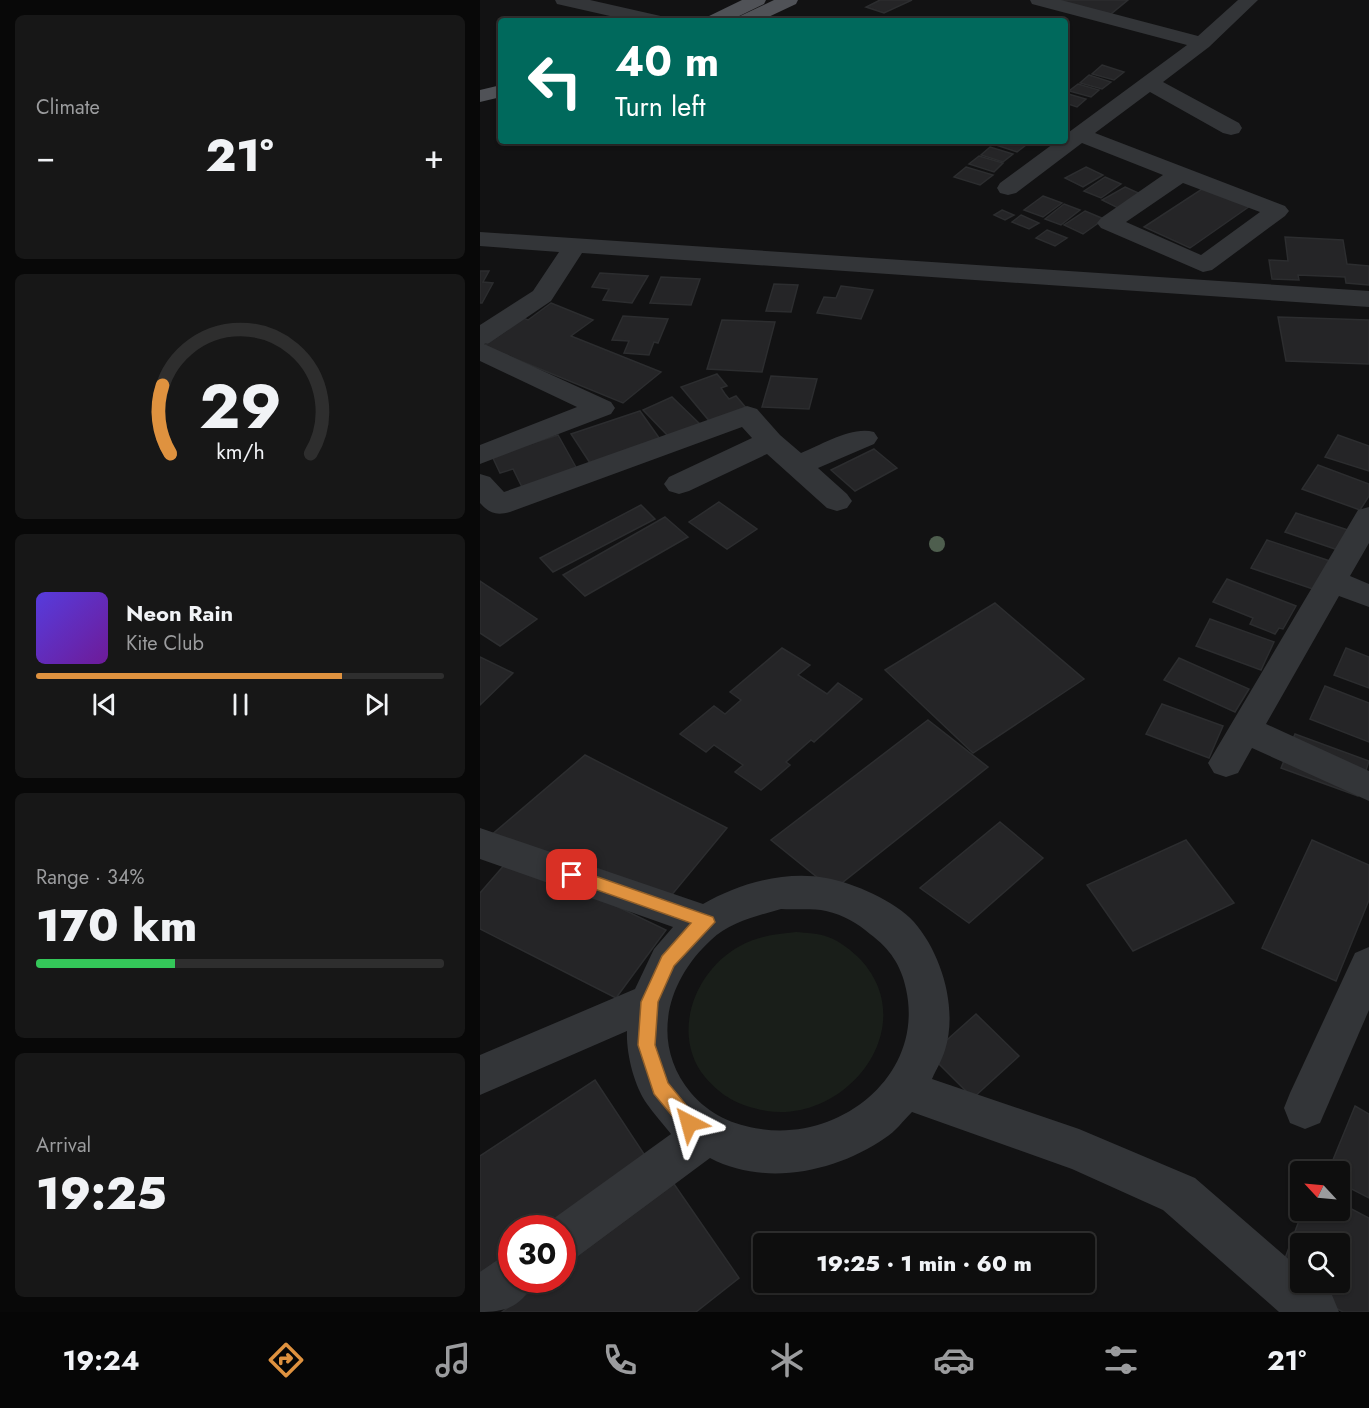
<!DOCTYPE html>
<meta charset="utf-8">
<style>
body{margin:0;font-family:Jost,sans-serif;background:#171717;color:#f1f3f6;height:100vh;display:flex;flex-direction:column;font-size:22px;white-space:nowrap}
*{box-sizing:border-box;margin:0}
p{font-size:20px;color:#9b9c9e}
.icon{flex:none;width:33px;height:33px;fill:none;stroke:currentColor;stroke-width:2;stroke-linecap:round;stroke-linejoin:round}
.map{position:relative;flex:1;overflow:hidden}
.side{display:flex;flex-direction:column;gap:15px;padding:15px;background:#080808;width:480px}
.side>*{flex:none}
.top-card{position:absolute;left:18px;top:18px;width:570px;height:126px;border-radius:6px;box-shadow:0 2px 4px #0004,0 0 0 2px #2e2e2e;background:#00695c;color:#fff;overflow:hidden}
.needle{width:39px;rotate:296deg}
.controls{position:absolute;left:810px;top:1161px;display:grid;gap:12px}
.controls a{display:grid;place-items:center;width:60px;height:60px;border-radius:6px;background:#0e0e0e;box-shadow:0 2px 4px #0004,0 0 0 2px #2e2e2e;font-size:30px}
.speed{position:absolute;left:18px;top:1215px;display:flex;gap:12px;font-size:30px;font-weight:700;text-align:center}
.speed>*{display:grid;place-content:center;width:78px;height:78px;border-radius:50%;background:#0e0e0e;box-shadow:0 2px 4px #0004,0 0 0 2px #2e2e2e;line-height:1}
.speed .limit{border:9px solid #d22;background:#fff;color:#111}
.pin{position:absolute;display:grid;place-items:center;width:51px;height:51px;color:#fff;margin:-26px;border-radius:12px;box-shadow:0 3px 9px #0006}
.me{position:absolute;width:66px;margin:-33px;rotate:321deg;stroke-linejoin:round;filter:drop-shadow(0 0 4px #0008)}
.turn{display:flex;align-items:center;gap:21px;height:126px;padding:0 18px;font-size:27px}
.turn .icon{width:78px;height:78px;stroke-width:2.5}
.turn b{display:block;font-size:42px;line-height:51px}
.big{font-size:45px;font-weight:800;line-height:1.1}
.side .widget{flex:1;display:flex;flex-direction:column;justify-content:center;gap:9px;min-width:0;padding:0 21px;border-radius:9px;background:#171717}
.side .dial{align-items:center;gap:0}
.dial svg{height:156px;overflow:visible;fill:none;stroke:#2e2e2e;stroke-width:7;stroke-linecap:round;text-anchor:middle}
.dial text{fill:#f1f3f6;stroke:none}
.song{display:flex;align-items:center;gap:18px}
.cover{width:72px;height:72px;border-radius:9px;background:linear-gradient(135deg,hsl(250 70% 55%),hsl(280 70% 35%))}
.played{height:6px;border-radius:3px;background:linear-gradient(90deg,#df923f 75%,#2e2e2e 75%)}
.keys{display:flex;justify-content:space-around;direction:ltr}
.heat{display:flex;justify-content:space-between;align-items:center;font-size:33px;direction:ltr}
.charge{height:9px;border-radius:4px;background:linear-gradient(90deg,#34c759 34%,#2e2e2e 0)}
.trip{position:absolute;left:273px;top:1233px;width:342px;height:60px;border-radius:6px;background:#0e0e0e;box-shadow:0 2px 4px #0004,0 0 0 2px #2e2e2e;font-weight:800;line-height:60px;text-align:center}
.tabs{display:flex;height:96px;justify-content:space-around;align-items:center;background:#060606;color:#9b9c9e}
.tabs .icon{width:42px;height:42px}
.tabs .selected{color:#df923f}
.tabs b{font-size:27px;color:#f1f3f6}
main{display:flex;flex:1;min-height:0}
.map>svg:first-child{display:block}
.green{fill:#191e19}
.building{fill:#252527;stroke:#2c2d2f;stroke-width:1.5;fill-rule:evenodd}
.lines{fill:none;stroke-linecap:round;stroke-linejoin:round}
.minor{fill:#333538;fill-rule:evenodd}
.major{fill:#505257;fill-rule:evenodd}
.tree{fill:#4e5e4e}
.route{fill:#df923f;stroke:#915f29;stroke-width:1.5}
</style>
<main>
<section class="side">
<div class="widget"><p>Climate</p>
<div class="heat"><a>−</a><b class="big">21°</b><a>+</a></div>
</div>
<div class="widget dial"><svg viewBox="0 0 100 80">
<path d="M14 69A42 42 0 1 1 86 69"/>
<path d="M14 69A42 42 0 0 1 10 34" stroke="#df923f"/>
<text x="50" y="56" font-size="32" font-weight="700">29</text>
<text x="50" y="72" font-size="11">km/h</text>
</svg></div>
<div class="widget">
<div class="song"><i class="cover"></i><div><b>Neon Rain</b><p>Kite Club</p></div></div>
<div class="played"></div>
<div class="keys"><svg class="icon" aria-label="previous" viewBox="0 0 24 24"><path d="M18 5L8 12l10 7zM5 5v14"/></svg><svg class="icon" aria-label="pause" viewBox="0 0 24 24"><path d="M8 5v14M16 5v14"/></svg><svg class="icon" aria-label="next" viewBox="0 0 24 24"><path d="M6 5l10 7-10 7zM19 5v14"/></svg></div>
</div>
<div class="widget"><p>Range · 34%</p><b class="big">170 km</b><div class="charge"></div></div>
<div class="widget"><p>Arrival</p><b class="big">19:25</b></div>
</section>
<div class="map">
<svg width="889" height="1312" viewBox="0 0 889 1312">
<rect width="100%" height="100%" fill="#121213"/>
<path class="green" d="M 316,932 C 326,933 339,933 348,937 C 360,941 372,951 381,960 C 442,1027 367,1123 287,1111 C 260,1106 243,1098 225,1077 C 190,1034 215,970 260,946 C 277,936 297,934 316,932 Z"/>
<g class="building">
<polygon points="400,0 432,0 404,13 386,7"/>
<polygon points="573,0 648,0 631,14"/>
<polygon points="622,65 644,72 634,80 612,74"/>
<polygon points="609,75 631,82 622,89 600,83"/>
<polygon points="598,84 619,90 611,97 589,91"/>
<polygon points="585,93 606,99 597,107 585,103"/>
<polygon points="521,141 533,141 546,145 537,152 516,145"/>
<polygon points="510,147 533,154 523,162 501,155"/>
<polygon points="499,156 523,163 514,172 489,164"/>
<polygon points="486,167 513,175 500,185 474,177"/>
<polygon points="606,167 623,175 603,187 585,178"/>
<polygon points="625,177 641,184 621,198 604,191"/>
<polygon points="645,187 663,195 640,209 622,200"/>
<polygon points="725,187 770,206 710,248 664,227"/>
<polygon points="563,196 582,203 563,217 544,210"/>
<polygon points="584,204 600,210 581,225 565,219"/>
<polygon points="522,210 534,215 525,220 514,215"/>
<polygon points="605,211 624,219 603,234 584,225"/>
<polygon points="541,215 559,223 549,229 532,222"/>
<polygon points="567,230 587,238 575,246 556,238"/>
<polygon points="805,237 863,240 867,264 889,266 889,285 866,283 865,277 818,275 819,280 792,279 789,260 808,261"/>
<polygon points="0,271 9,271 3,282 13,283 2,303 0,303"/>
<polygon points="120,273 168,276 152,303 123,300 129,289 112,287"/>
<polygon points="181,277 220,279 211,305 170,303"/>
<polygon points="294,284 318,285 311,312 286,311"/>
<polygon points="361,286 393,290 381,319 337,313 344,297 356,298"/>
<polygon points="71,303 113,320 91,336 181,372 143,403 4,346 43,318 48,320"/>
<polygon points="143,316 188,319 178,343 174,342 169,355 144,353 149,341 132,340"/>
<polygon points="798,317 889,320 889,364 806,361"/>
<polygon points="242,320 295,322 282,372 227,369"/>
<polygon points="237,374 247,386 241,388 245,394 249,399 256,396 267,409 231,423 201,387"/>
<polygon points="291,376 337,379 329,409 282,407"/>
<polygon points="192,397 222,426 192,440 163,410"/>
<polygon points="160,411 180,439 110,463 91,434"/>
<polygon points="78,435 97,469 42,487 33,469 20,473 12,456"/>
<polygon points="858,435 889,446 889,471 845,457"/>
<polygon points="394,449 417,468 375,491 351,470"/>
<polygon points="838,465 889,484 889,496 880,510 822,489"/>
<polygon points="239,502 277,529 247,549 209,522"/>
<polygon points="161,505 175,519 73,572 60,558"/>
<polygon points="816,513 874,532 864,552 805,532"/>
<polygon points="185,517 208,537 105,596 83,575"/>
<polygon points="787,540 850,561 836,590 771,568"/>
<polygon points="747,579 816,606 803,629 799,628 795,634 770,624 773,618 733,602"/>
<polygon points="0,581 57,619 20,646 0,633"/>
<polygon points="515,603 604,679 493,753 405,670"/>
<polygon points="730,619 794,642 781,670 716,646"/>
<polygon points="302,648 330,665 318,675 347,694 358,683 382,699 334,742 331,740 306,762 310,765 281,790 255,772 263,765 234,745 226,752 200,734 234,706 245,714 261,700 250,692"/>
<polygon points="866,648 889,657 889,688 854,675"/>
<polygon points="0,657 33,673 0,705"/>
<polygon points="699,658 769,689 755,712 684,680"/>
<polygon points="845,686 889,703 889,742 830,719"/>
<polygon points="682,704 743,726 729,758 666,734"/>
<polygon points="448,720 508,767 353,890 291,840"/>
<polygon points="815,734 889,761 878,796 801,768"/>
<polygon points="105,755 247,828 190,897 2,843"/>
<polygon points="520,822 563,858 489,923 440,888"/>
<polygon points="706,840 754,903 653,951 607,885"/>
<polygon points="832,840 889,865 889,900 856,981 782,948"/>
<polygon points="32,856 186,930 136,998 0,929 0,893"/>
<polygon points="496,1014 539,1056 493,1098 450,1055"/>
<polygon points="115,1080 166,1157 64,1228 32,1228 32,1251 0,1273 0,1156"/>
<polygon points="875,1106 889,1114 889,1198 860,1183 860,1172 848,1172"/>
<polygon points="194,1184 259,1278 216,1312 22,1312 66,1280 82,1280 82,1267"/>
<path d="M 860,1203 L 889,1218 L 889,1312 L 863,1312 L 798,1277 L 823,1210 L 860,1210 ZM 820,1244 L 860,1244 L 860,1282 L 820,1282 Z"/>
</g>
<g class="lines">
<g class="minor">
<polygon points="75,0 110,0 185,17 188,21 152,21 77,4"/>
<path d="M 550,0 L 581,0 L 718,36 L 758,0 L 778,0 L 729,47 L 683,82 L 759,123 L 762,128 L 759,133 L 751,135 L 743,133 L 670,92 L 615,133 L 805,206 L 809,211 L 805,216 L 732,270 L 723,272 L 621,228 L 617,223 L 621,218 L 683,175 L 602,143 L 536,193 L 528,195 L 520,193 L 517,188 L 520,183 L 577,141 L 585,141 L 585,135 L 707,45 L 552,4 ZM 703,183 L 780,212 L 721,255 L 646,222 Z"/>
<polygon points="0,232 889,291 889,307 102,253 71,301 9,343 4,344 131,402 135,408 131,414 0,464 0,445 97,407 0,361 0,325 53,291 79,252 0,246"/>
<path d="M 267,406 L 277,409 L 300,435 L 321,453 C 342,445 371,426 394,432 L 398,438 L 394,444 L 338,468 L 367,494 L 372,501 L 367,508 L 357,511 L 347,508 L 287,454 L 209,491 L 199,494 L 189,491 L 184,484 L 189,477 L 272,438 L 262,427 L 30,512 C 16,516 9,513 0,503 L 0,474 L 10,477 L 24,492 Z"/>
<polygon points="889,507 889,543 870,576 889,584 889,607 859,596 786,724 889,771 889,801 772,748 758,773 746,777 734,773 728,763 734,753 878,510"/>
<path d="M 0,828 L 223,904 C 258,884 305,870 346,878 C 374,883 415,901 434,922 C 462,954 478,1009 465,1050 C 462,1060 456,1070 452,1079 L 599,1129 L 715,1178 L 820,1269 L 820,1282 L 837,1282 L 852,1295 L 859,1312 L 799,1312 L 683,1210 L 592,1169 L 432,1112 C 423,1121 415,1132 405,1138 C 356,1172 285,1187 230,1158 L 98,1256 L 82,1263 L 82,1228 L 64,1228 L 66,1224 L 191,1134 C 183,1124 174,1114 167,1104 C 154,1086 146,1053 147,1031 L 0,1095 L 0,1055 L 155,989 L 174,949 L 193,927 L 0,859 ZM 301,909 C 315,910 333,908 346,911 C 364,915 377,923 390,934 C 410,949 421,965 426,989 C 445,1074 362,1141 281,1129 C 253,1125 230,1115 211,1093 C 170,1044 186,981 231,940 C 250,922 277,916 301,909 Z"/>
<polygon points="889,947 889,1010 840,1123 825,1129 810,1123 804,1108 810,1093 875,953"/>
<path d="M 32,1254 L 32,1280 L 54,1280 C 43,1306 27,1312 0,1312 L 0,1272 L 16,1261 Z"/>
</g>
<g class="major">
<polygon points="262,0 286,0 284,4 249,21 224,21 227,17"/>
<polygon points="294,0 318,0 316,4 280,21 255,21 258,17"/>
<polygon points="21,85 21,97 0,102 0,90"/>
</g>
</g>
<circle class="tree" cx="457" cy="544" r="8"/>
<polygon class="route" points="92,868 233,917 235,922 194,966 178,1002 175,1045 188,1083 216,1117 218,1123 216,1129 209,1132 203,1129 174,1094 158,1045 161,1002 182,956 211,923 86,879 84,875 86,870"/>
</svg>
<div class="controls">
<a><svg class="needle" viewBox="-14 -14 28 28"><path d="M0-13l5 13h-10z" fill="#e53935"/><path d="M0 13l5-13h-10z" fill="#9b9c9e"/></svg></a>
<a><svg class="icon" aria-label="search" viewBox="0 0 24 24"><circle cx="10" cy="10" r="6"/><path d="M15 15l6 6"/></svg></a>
</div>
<div class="speed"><div class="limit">30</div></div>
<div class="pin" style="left:92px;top:875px;background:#d93025"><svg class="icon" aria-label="arrive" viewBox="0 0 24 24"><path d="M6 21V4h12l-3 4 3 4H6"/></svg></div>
<svg class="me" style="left:209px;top:1123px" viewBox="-20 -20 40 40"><path d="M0-17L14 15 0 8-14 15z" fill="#df923f" stroke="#fff" stroke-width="4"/></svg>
<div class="trip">19:25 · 1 min · 60 m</div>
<div class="top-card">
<div class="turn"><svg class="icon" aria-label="left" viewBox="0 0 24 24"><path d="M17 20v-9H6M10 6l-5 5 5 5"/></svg><div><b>40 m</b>Turn left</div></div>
</div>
</div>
</main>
<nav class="tabs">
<b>19:24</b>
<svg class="icon selected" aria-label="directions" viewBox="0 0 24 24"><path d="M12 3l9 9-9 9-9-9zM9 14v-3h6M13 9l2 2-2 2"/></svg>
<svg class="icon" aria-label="music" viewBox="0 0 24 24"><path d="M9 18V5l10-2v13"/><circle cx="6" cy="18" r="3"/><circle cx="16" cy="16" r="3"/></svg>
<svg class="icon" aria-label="phone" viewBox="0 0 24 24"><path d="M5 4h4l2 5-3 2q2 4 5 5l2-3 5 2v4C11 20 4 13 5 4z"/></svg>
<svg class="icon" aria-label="climate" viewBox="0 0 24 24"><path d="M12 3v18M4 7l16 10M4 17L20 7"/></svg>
<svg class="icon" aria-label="car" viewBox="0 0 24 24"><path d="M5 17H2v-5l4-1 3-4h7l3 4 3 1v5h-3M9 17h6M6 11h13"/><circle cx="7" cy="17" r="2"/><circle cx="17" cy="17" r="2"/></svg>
<svg class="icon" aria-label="filters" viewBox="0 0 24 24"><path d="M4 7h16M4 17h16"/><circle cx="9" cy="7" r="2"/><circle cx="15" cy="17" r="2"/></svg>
<b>21°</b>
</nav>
